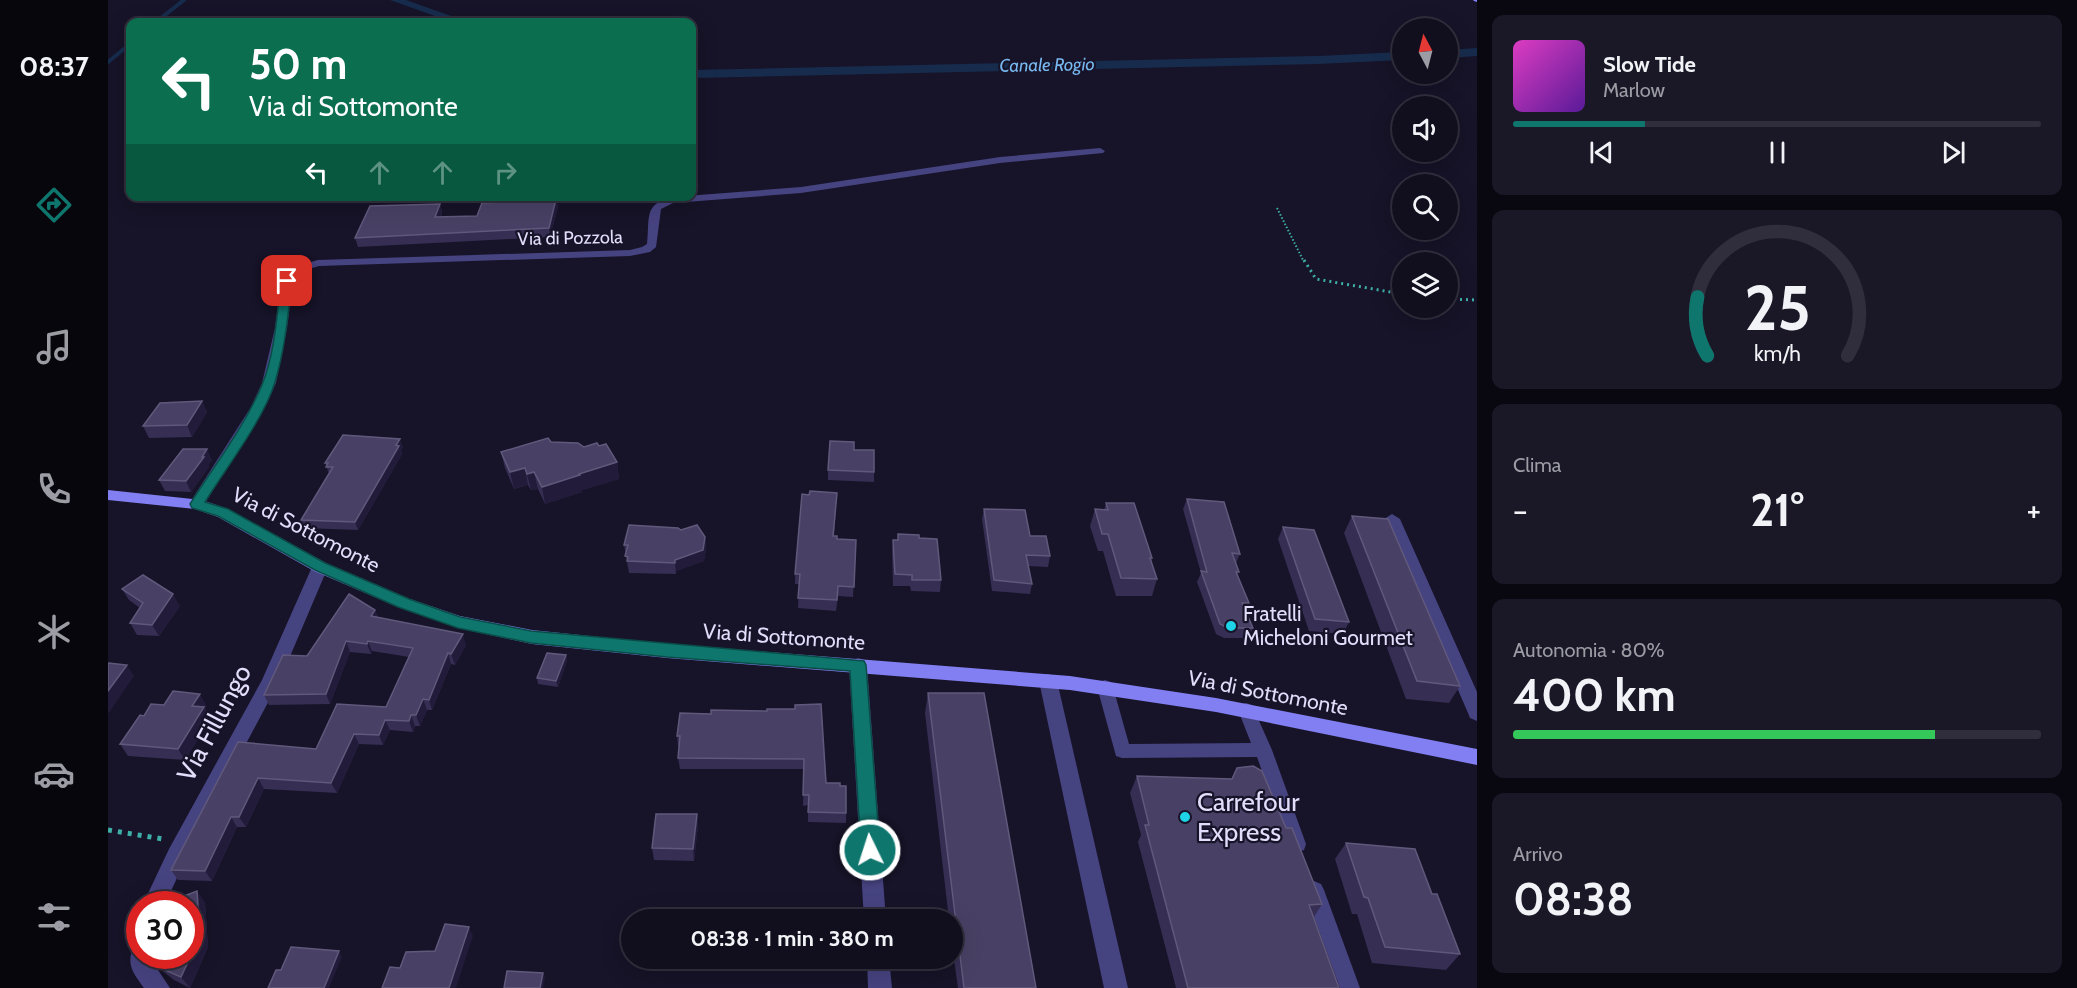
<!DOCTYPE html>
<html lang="it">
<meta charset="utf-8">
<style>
body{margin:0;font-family:Cabin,sans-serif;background:#1a1727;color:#f1f3f6;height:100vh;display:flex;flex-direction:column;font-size:22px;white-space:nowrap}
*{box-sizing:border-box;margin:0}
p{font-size:20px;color:#9c9ca4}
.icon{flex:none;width:33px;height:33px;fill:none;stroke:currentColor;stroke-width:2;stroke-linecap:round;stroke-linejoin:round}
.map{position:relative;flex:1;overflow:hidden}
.panel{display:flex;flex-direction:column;gap:15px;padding:15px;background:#090810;width:600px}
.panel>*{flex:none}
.banner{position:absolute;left:18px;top:18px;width:570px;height:183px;border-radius:12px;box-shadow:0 6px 24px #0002,0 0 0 2px #302e3c;background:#0b6e4f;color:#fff;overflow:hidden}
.needle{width:39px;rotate:353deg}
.tools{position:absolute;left:1284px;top:18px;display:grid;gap:12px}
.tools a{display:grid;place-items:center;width:66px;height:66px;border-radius:50%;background:#110e1e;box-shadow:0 6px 24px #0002,0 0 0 2px #302e3c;font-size:30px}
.speed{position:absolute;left:18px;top:891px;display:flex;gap:12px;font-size:30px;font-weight:700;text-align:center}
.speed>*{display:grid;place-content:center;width:78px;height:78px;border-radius:50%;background:#110e1e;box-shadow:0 6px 24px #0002,0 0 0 2px #302e3c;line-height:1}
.speed .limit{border:9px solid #d22;background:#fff;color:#111}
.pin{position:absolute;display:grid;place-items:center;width:51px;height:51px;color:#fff;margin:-26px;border-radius:12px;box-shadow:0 3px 9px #0006}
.me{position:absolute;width:66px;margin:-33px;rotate:356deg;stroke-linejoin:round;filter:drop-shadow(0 0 4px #0008)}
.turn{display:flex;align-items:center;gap:21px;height:126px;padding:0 24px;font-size:27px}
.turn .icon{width:78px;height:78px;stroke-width:2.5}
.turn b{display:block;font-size:42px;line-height:51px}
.lanes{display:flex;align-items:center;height:57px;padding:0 24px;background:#0003;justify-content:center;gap:30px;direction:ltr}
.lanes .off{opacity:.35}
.big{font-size:45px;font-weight:800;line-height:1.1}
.panel .card{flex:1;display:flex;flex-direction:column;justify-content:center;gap:9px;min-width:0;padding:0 21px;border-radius:12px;background:#1a1727}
.panel .dial{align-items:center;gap:0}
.dial svg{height:156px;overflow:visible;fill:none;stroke:#302e3c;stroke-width:7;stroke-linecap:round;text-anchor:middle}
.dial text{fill:#f1f3f6;stroke:none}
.song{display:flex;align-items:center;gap:18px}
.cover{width:72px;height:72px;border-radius:9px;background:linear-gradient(135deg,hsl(310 70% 55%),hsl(270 70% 35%))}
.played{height:6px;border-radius:3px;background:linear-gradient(90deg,#0f766e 25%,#302e3c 25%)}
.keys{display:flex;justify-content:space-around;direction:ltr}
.heat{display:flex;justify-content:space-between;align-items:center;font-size:33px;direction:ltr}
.charge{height:9px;border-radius:4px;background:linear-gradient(90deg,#34c759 80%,#302e3c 0)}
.trip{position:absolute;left:513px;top:909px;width:342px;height:60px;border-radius:30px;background:#110e1e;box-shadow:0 6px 24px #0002,0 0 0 2px #302e3c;font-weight:800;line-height:60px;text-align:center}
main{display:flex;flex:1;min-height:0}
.tab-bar{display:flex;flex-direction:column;width:108px;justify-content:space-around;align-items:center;background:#07060c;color:#9c9ca4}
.tab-bar .icon{width:42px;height:42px}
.tab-bar .selected{color:#0f766e}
.tab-bar b{font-size:27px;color:#f1f3f6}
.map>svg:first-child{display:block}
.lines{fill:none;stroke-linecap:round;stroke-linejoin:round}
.stream{stroke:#172c4d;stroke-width:4}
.canal{fill:#172c4d;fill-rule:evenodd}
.path-far2{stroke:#3eafa7;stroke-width:2;stroke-dasharray:1.5 2;stroke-linecap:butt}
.path-far1{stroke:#3eafa7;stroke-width:3;stroke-dasharray:2 4;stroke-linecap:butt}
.path{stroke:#3eafa7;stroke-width:5;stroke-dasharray:4 6;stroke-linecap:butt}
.lane{fill:#464381;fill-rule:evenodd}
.street{fill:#464381;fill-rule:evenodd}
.secondary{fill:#817ff1;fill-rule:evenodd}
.wall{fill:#362e53}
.shaded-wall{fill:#221b3a}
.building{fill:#484165;stroke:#60597c;stroke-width:1.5}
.route{fill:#0f766e;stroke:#0a4d48;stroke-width:1.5}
.poi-dot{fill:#1ed3e6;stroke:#171328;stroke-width:2}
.labels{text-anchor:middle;stroke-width:4.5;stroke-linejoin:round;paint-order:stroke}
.far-water-label{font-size:18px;font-style:italic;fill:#77b8f0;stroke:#171328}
.far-street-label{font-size:18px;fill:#e1ddfb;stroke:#171328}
.street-label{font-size:21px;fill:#e1ddfb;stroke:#171328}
.poi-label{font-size:21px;fill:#e1ddfb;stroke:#171328;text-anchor:start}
.near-street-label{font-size:26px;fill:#e1ddfb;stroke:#171328}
.near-poi-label{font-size:26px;fill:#e1ddfb;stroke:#171328;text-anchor:start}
</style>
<main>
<nav class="tab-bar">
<b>08:37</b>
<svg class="icon selected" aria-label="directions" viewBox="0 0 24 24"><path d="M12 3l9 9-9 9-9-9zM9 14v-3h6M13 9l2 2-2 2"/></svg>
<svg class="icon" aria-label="music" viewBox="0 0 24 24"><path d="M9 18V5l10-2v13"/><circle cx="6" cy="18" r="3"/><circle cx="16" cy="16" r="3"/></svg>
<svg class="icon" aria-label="phone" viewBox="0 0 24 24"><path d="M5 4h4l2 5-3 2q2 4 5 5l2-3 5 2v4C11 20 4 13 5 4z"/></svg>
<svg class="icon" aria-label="climate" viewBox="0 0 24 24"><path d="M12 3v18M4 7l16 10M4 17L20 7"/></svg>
<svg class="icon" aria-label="car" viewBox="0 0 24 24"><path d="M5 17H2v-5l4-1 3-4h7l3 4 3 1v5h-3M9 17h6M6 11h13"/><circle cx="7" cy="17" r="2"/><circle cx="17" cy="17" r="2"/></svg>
<svg class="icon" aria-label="filters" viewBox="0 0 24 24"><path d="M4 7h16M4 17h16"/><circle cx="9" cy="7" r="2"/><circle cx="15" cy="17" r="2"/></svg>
</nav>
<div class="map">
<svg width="1369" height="988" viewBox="0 0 1369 988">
<rect width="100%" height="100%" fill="#171328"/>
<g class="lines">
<g class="stream">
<polyline points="48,22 76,0"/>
<polyline points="0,62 22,44"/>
</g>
<g class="canal">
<polygon points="282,0 298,0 360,22 344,22"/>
<polygon points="1369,48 1369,56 1340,58 1340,50"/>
<polygon points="1294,52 1294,60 1210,64 584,78 584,70 1210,56"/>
</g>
<polyline class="path-far2" points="1169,208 1196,262"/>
<g class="path-far1">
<polyline points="1196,260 1208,279 1294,294"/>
<polyline points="1340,299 1369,300"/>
</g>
<polyline class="path" points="0,830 55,839"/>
<g class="lane">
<polygon points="997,680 1003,682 1005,687 1021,744 1143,743 1130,710 1132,705 1138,703 1144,705 1164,750 1198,844 1196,850 1189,852 1182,850 1149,757 1014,758 1008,756 989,687 991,682"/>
<polygon points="1206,881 1213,884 1216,890 1252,988 1232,988 1196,890 1199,884"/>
</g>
<g class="street">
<path d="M 992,148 L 997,151 L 995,153 L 892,163 L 693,193 L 565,203 L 553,209 L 548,247 L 542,252 L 522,256 L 211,266 L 194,271 L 185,282 L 179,328 L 168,383 L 157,407 L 94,508 L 89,509 L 81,504 L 143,407 L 154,383 L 167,328 L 173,281 L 186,267 L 210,260 L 522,250 L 534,247 L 539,244 C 542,217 535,204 565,197 L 693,187 L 892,157 Z"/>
<polygon points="1284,514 1292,519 1369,692 1369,721 1362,718 1360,713 1276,519"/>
<polygon points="212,561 218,563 220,567 172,680 87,839 57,904 35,904 61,849 154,680 204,567 206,563"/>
<polygon points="750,658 756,660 759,665 778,920 756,920 741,665 744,660"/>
<polygon points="940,674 946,676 949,681 1020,988 996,988 931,681 934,676"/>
<path d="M 32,945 L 32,956 L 44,956 L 44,961 L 62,988 L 36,988 C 26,974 18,965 25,948 Z"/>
<polygon points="759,958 781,958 784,988 760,988"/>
</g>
<g class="secondary">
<polygon points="1365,0 1369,0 1369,2 1366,1"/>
<polygon points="0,490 94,500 120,509 218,563 302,599 352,616 424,630 559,644 962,676 1108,698 1369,749 1369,765 1108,712 962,690 559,658 424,644 350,628 290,607 206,571 110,517 87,509 0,500"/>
</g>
</g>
<g class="wall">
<polygon points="448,199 450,207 442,237 250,247 247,238 332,204 334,212 333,217 369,216"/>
<polygon points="94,401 99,412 84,437 41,438 35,426"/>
<polygon points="443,442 476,447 491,446 509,462 511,479 474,490 474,492 437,504 430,489 423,490 420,485 406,489 397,468 393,452"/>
<polygon points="295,447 293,450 294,454 250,530 196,528 193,520 221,474 217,463"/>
<polygon points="746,450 766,472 766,482 720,480 720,470"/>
<polygon points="104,460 100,465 101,467 83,492 57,491 51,480"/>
<polygon points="729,493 726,536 729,539 748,540 745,597 730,596 728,611 690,608 691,584 687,584 687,574 701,495"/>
<polygon points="1079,499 1132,554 1128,563 1130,576 1141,603 1138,611 1145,628 1140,638 1116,638 1108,634 1089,582 1093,573 1075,509"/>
<polygon points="998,503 1044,558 1043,561 1049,579 1044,596 1008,596 995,551 990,551 982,526 987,509 996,510"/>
<polygon points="876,509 922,536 942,556 940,567 920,566 924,584 922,594 884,591 874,519"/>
<polygon points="1244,516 1352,686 1341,703 1298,699 1236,533"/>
<polygon points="1175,527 1241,622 1235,634 1201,631 1170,539"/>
<polygon points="573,530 597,537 598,548 596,561 568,571 568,574 521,573 516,545"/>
<polygon points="790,534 811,538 833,580 832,592 803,591 802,586 785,586 784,552 785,540 790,540"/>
<polygon points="14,589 72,606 51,636 29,635 22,623 32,608 21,600"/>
<polygon points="267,610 270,617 358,645 347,665 343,664 324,710 319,710 312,726 307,726 305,732 282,730 275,745 251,744 229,793 156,789 138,827 129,827 104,881 70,880 63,870 130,742 208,749 278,707 301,657 264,651 263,654 242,652 222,704 161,705 156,695 199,656"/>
<polygon points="458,655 459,661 450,687 430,684 429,678"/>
<polygon points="820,693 928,988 850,988 844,945 844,920 841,920 817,713"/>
<polygon points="98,705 97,708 103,719 77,760 20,756 12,744 36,716"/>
<polygon points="659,711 718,783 732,786 738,813 738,823 700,822 700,805 695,806 696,769 572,769 570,758 571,747 570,747 569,736 603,714"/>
<polygon points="1129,768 1178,828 1214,904 1206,917 1231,988 1068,988 1030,842 1033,835 1022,793 1029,776 1124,779"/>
<polygon points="589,814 590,826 586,861 546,860 544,848"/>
<polygon points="1238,843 1324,894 1352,954 1338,970 1264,963 1249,914 1244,914 1227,859"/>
<polygon points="97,902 100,947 82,988 66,980 52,969 43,958"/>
</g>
<g class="shaded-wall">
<polygon points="448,199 450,207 442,237 441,228"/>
<polygon points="332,204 334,212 329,226 327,217"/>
<polygon points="94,401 99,412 84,437 79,425"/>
<polygon points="292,439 295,447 293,450 294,454 250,530 247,522"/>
<polygon points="99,449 104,460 100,465 101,467 83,492 78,481"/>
<polygon points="509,462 511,479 474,490 474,492 437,504 434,487 471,474"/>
<polygon points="417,468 420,485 406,489 402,472"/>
<polygon points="426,472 430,489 423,490 419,474"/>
<polygon points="597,537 598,548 596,561 568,571 568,574 567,563 567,560"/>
<polygon points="65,594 72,606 51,636 44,625"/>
<polygon points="267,610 271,620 263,616"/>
<polygon points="355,634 358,645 347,665 343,654"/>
<polygon points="238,641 242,652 222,704 218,694"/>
<polygon points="260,641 264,651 263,654 259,644"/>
<polygon points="340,653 343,664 324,710 321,700"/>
<polygon points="458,655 459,661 450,687 448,681"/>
<polygon points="19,665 26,676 0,714 0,691"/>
<polygon points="92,694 98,705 97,708 103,719 77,760 70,749 84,706"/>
<polygon points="315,699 319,710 312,726 308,715"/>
<polygon points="303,715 307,726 305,732 301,721"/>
<polygon points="277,720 282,730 275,745 271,735"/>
<polygon points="246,734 251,744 229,793 223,783"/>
<polygon points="150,778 156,789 138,827 131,817"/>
<polygon points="589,814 590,826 586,861 585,849"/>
<polygon points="123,817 129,827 104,881 97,871"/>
<polygon points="89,891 97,902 100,947 82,988 73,977"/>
<polygon points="361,927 365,936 348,988 341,988"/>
<polygon points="231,951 234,957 221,988 216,988"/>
<polygon points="435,973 437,978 435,988 432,988"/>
</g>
<g class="building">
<polygon points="448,199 441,228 247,238 262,206 332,204 327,217 369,216 374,203"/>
<polygon points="94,401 79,425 35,426 52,403"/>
<polygon points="235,435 292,439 288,445 291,446 247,522 193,520 225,467 218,467 220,463 217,463"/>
<polygon points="440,438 443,442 470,443 476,447 489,443 491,446 498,444 509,462 471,474 472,475 434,487 426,472 419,474 417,468 402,472 393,452"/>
<polygon points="722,441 746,442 746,450 766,450 766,472 720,470"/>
<polygon points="75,449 99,449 94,457 96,457 78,481 51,480"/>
<polygon points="702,491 729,493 725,536 729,536 729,539 748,540 746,587 730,586 729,600 690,598 692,574 687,574 694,494 701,495"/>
<polygon points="1079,499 1116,502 1132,554 1124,553 1131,572 1128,572 1141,603 1134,603 1145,628 1120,628 1112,624 1093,571 1099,572"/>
<polygon points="998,503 1026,503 1044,558 1042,558 1049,579 1013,578 1000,534 994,534 987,509 1000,510"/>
<polygon points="876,509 917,510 922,536 938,536 942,556 918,555 924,584 886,580"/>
<polygon points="1244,516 1280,519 1352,686 1309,681"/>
<polygon points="521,525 570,528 573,530 589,525 597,537 595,550 567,560 567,563 519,561 520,557 517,556 520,545 516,545"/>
<polygon points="1175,527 1206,530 1241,622 1207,619"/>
<polygon points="790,534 811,535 811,538 829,539 833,580 804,580 804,575 787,574 785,540 790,540"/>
<polygon points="35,575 65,594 44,625 22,623 35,603 14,589"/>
<polygon points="241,594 267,610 263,616 355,634 343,654 340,653 321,700 315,699 308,715 303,715 301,721 277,720 271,735 246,734 223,783 150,778 131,817 123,817 97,871 63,870 130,742 208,749 229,704 278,707 305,648 260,641 259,644 238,641 218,694 156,695 175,655 199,656"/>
<polygon points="439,653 458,655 448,681 429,678"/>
<polygon points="0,663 19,665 0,691"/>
<polygon points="65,691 92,694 84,706 96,707 70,749 12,744 32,715 36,716 43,704 56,705"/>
<polygon points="820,693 876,693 928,988 856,988"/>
<polygon points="713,704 718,783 732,783 732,786 738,786 738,813 700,812 701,795 695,795 696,759 570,758 572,736 569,736 572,713 603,714 603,710 659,711 659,709 687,709 687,705"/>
<polygon points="1145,766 1154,771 1178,828 1184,828 1214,904 1201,905 1231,988 1080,988 1037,825 1041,825 1029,776 1124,779 1129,768"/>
<polygon points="548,814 589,814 585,849 544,848"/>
<polygon points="1238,843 1307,849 1324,894 1329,894 1352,954 1277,947 1260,898 1256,897"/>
<polygon points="89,891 92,936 73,977 57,970 43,958 43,956 82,956 82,904 55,904"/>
<polygon points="337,924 361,927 341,988 274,988 282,967 292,968 298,952 327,951"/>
<polygon points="183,947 231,951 216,988 160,988 168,970 173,970"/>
<polygon points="399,971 435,973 432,988 396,988"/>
</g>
<path class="route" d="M 179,278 L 184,281 C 180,315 177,349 167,382 C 156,419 118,468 97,502 L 120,509 L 217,563 L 301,599 L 352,617 L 423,631 L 756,661 L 758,665 L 772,850 L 769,856 L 762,859 L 756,856 L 753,850 L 742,671 L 559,657 L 423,643 L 350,628 L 290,607 L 207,570 L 110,516 L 84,508 L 82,504 C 106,466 136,428 154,385 C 167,353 169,315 173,281 Z"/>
<g class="poi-dot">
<circle cx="1123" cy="626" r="6"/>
<circle cx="1077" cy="817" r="6"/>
</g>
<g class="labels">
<g class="far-water-label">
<text transform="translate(939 65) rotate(-1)" y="6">Canale Rogio</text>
</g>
<g class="far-street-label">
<text transform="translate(462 238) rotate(-1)" y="6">Via di Pozzola</text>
</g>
<g class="street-label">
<text transform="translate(198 530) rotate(27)" y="7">Via di Sottomonte</text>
<text transform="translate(676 637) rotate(4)" y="7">Via di Sottomonte</text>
<text transform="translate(1160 693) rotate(11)" y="7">Via di Sottomonte</text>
</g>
<g class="poi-label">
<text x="1135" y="621">Fratelli<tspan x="1135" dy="24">Micheloni Gourmet</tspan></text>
</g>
<g class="near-street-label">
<text transform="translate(106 723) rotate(-62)" y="9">Via Fillungo</text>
</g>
<g class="near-poi-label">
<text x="1089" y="811">Carrefour<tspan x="1089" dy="30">Express</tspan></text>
</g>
</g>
</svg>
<div class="tools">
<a><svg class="needle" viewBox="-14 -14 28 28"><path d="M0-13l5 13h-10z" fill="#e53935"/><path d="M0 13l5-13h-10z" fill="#9c9ca4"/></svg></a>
<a><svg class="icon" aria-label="sound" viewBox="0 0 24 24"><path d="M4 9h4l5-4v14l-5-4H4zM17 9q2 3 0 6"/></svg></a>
<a><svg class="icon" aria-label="search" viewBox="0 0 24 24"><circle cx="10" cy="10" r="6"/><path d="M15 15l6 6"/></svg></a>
<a><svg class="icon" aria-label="layers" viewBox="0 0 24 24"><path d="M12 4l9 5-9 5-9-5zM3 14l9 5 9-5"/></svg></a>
</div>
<div class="speed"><div class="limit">30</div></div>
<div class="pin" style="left:179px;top:281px;background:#d93025"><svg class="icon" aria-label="arrive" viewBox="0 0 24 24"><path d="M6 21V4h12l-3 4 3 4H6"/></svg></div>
<svg class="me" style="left:762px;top:850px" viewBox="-20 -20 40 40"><circle r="17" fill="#0f766e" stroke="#fff" stroke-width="3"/><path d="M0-11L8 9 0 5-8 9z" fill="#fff"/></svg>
<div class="trip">08:38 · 1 min · 380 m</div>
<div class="banner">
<div class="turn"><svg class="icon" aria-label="left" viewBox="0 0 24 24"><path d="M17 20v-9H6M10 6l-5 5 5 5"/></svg><div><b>50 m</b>Via di Sottomonte</div></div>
<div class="lanes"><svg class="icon" aria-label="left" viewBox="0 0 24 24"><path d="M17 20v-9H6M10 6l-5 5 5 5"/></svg><svg class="icon off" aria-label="ahead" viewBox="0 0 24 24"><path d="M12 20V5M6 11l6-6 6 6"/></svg><svg class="icon off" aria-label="ahead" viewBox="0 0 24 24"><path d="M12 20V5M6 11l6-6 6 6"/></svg><svg class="icon off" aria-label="right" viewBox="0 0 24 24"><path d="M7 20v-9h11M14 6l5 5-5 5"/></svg></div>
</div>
</div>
<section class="panel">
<div class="card">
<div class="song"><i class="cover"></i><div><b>Slow Tide</b><p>Marlow</p></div></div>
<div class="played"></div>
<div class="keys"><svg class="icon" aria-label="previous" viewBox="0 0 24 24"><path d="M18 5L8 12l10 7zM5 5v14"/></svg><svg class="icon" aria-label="pause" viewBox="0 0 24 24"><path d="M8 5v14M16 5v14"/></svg><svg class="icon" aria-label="next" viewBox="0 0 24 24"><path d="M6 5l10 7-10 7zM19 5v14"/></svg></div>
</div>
<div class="card dial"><svg viewBox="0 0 100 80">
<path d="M14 69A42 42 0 1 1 86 69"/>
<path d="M14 69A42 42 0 0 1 9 39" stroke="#0f766e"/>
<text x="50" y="56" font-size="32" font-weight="700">25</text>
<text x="50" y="72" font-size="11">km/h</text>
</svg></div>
<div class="card"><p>Clima</p>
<div class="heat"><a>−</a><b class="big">21°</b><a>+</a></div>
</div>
<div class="card"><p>Autonomia · 80%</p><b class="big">400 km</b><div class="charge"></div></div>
<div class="card"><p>Arrivo</p><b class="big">08:38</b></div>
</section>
</main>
